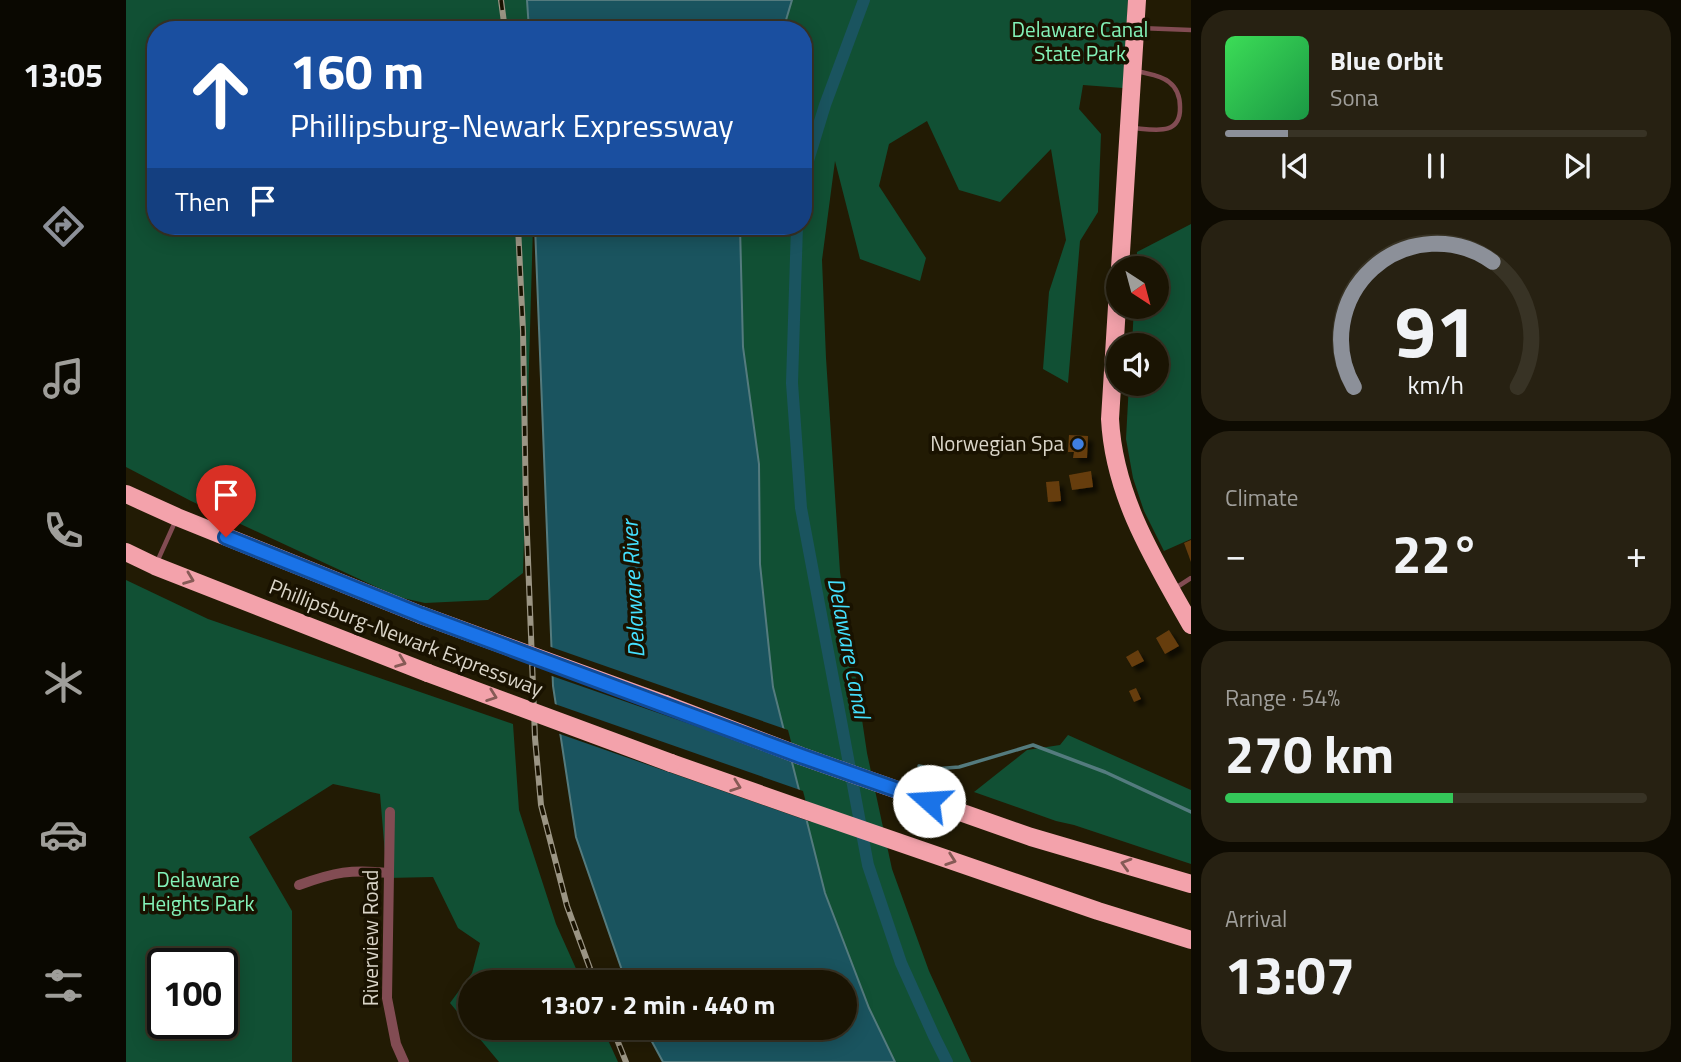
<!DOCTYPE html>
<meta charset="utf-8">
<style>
body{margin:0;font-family:"Titillium Web",sans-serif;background:#272112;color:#f1f3f6;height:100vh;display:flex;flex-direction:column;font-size:26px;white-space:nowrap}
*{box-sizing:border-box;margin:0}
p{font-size:23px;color:#9f9e9a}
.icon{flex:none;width:38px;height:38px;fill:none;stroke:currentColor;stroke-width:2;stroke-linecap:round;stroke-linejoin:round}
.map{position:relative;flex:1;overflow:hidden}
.panel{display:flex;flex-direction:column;gap:10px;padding:10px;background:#0e0b02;width:490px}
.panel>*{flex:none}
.hud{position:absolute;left:21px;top:21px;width:665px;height:214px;border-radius:28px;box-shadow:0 4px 18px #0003,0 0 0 2px #383325;background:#1a4fa0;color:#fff;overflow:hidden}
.needle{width:46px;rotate:144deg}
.tools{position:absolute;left:980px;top:256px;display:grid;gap:14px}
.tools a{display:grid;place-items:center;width:63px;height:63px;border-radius:50%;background:#1a1403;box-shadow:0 4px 18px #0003,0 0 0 2px #383325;font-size:35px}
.speed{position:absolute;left:21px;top:948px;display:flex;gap:14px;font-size:35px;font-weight:700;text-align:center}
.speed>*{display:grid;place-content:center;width:91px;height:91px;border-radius:50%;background:#1a1403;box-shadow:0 4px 18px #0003,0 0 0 2px #383325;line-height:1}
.speed .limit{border:4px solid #111;border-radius:10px;background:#fff;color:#111}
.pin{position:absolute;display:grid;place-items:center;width:60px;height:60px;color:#fff;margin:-72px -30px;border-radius:50% 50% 50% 0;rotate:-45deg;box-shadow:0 0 7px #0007}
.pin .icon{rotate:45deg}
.me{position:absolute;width:77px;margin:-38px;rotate:289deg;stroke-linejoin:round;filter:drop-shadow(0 0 5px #0008)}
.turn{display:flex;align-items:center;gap:24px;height:147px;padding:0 28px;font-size:32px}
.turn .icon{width:91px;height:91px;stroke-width:2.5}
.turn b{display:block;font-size:49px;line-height:60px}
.then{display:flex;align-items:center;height:66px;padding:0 28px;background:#0003;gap:14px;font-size:26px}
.big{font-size:52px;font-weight:700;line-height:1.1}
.panel .widget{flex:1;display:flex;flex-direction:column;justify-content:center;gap:10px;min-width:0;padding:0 24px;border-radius:28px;background:#272112}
.panel .dial{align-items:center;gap:0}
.dial svg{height:182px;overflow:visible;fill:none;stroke:#383325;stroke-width:7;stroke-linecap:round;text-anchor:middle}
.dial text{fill:#f1f3f6;stroke:none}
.song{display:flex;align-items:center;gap:21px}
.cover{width:84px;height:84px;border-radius:10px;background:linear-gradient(135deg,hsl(130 70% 55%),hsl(140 70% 35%))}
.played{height:7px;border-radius:4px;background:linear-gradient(90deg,#8c9099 15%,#383325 15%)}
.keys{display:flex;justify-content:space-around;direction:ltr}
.heat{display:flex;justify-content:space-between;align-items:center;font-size:38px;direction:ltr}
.charge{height:10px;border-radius:5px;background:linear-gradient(90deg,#34c759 54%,#383325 0)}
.trip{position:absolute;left:332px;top:970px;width:399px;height:70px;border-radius:35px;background:#1a1403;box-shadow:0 4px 18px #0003,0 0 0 2px #383325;font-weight:700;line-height:70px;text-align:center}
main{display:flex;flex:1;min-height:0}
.dock{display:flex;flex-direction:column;width:126px;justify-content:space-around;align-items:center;background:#0a0801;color:#9f9e9a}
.dock .icon{width:49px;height:49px}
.dock .selected{color:#8c9099}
.dock b{font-size:32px;color:#f1f3f6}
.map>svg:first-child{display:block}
.green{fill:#115034;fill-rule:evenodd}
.water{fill:#1a545f;stroke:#547b7e;stroke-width:2}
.pier{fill:#221b04}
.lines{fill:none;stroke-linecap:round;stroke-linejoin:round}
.stream{stroke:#547b7e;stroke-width:3.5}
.canal{stroke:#1a545f;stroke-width:12}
.building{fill:#663d0f;filter:url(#shadow)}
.lane{stroke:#824c53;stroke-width:4.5}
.street{stroke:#824c53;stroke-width:10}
.highway{stroke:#f3a2ab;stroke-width:18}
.rail-casing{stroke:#9b9584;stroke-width:6}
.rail{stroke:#191200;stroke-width:3.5;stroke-dasharray:10;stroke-linecap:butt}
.highway-bridge{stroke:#f3a2ab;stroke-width:18}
.oneway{stroke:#865a56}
.route-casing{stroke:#114b97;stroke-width:18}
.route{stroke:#1a73e8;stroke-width:12}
.shop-dot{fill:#3f7fe0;stroke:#191200;stroke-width:2.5}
.labels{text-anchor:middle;stroke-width:7;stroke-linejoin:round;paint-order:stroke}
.park-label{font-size:21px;fill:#83f2b8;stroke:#191200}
.poi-label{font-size:21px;fill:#dad5c8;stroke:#191200;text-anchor:end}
.street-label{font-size:21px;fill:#dad5c8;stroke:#191200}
.water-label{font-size:23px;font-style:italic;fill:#44e0fe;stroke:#191200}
</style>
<main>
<nav class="dock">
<b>13:05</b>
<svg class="icon selected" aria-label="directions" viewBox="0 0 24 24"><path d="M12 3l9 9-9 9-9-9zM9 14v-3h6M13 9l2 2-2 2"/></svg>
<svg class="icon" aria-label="music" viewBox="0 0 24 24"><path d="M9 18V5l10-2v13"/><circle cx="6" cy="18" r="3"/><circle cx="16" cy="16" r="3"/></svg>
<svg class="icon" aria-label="phone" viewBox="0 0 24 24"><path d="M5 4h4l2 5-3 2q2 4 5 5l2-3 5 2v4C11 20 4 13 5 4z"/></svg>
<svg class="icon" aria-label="climate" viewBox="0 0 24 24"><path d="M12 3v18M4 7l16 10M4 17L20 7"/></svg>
<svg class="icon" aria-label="car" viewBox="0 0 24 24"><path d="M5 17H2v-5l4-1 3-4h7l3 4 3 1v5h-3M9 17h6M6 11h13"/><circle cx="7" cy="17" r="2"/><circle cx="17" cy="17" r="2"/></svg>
<svg class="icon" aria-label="filters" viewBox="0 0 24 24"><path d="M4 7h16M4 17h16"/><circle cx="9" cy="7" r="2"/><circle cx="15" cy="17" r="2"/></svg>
</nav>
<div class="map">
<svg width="1065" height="1062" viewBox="0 0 1065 1062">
<defs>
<filter id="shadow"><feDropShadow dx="5" dy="5" stdDeviation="2" flood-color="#0009"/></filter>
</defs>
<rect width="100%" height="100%" fill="#221b04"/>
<g class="green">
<polygon points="0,0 401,0 403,30 30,30 30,226 407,226 397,573 362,600 299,603 272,597 65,501 0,467"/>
<polygon points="666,0 1002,0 997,88 957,85 953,109 975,134 972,212 954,241 942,383 917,369 923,292 940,240 925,149 874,202 833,190 801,121 763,144 753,186 800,258 794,281 734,259 709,161 696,260 700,358 714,572 741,753 766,869 803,971 845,1062 769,1062 743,1008 699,892 647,687 634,564 633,464 617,347 614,226 677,226 677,30 657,30"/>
<polygon points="1065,224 1065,539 1038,551 1018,511 1007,478 1000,439 1003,383 1031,383 1031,345 1006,345 1008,306 1031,306 1031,268 1010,268 1011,252"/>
<path d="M 0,580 L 82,619 L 387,724 L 393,810 L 430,924 L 456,982 L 345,982 L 345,1027 L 476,1027 L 492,1062 L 373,1062 L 324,1003 L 346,973 L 354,943 L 332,928 L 307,877 L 261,878 L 254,794 L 207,784 L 123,837 L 166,911 L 166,1062 L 0,1062 ZM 37,964 L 96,964 L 96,1024 L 37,1024 Z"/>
<polygon points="942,735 1065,790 1065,864 948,825 930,821 848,792 901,750 934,745"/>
</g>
<g class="water">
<polygon points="401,0 666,0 657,30 403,30"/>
<polygon points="409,226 614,226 617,347 633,464 634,564 647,687 699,893 743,1008 769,1062 537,1062 518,1027 719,1027 719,982 500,982 450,837 427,686"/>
</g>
<g class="pier">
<polygon points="422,646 662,730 670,761 423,675"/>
<polygon points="426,703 677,791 685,822 431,733"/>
</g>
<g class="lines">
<polyline class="stream" points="793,766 808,769 833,767 907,745 979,772 1065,812"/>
<g class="canal">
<polyline points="677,177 699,105 738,0"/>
<polyline points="671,226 666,383 675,508 742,865 775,963 808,1036 821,1062"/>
</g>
</g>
<g class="building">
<polygon points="943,435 962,436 961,458 947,458 948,452 942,452"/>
<polygon points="965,471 967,487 946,490 943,475"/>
<polygon points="933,481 935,501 922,502 920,482"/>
<polygon points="1065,540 1065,562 1058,543"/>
<polygon points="1043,630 1053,646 1039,654 1030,638"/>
<polygon points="1012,650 1018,661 1006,667 1000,657"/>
<polygon points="1010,688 1015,699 1008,702 1003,691"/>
</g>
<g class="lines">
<g class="lane">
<polyline points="1013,28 1065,30"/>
<path d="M 1008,128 C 1029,130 1055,136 1054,107 C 1054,97 1051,88 1043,82 C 1035,75 1021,74 1011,71"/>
<polyline points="31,562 49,522"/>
<polyline points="1048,589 1065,578"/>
</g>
<g class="street">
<polyline points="264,812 261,998 270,1044 278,1062"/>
<path d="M 173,885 C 209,872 225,869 263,873"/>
</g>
<g class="highway">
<polyline points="994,268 1011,0"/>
<path d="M 992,290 L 984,419 C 988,496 1028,560 1065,625"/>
<polyline points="0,494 51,517 295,615"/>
<polyline points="0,552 29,566 302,673"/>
<polyline points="539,704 675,756 905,837 1065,884"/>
<polyline points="545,763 676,809 972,911 1065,940"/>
</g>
<defs>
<g id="rail">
<polyline points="375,0 379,30"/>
<polyline points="392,226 397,331 400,509 406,661 409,738 415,805 441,906 469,982"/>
<polyline points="486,1027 500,1062"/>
</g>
</defs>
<use href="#rail" class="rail-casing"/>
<use href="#rail" class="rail"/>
<g class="highway-bridge">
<polyline points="295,615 539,704"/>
<polyline points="302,673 545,763"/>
</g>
</g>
<defs><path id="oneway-chevron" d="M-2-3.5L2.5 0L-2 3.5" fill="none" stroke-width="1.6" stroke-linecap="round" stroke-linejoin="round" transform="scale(1.75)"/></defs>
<g class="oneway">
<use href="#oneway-chevron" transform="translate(63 579) rotate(21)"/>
<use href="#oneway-chevron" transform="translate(275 662) rotate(21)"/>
<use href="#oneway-chevron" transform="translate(366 696) rotate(20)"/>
<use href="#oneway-chevron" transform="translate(610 786) rotate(20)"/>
<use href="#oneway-chevron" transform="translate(825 860) rotate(19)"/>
<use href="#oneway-chevron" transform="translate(1000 864) rotate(-164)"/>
</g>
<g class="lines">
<defs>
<polyline id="route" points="100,537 295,615 675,756 803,801"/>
</defs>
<use href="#route" class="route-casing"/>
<use href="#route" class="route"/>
</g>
<circle class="shop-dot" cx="952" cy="444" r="7"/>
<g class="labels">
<g class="park-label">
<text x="954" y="37">Delaware Canal<tspan x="954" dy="24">State Park</tspan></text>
<text x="72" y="887">Delaware<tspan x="72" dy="24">Heights Park</tspan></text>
</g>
<g class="poi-label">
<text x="938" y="451">Norwegian Spa</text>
</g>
<g class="street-label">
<text transform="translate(280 638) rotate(21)" y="7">Phillipsburg-Newark Expressway</text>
<text transform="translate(245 938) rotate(-90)" y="7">Riverview Road</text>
</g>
<g class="water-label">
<text transform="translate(507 589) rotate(-93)" y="8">Delaware River</text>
<text transform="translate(723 648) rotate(79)" y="8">Delaware Canal</text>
</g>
</g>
</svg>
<div class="tools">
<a><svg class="needle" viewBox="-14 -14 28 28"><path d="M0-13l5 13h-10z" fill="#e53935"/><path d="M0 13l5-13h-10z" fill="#9f9e9a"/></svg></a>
<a><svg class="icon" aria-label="sound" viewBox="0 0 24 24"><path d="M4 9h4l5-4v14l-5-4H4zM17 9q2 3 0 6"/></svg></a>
</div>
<div class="speed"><div class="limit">100</div></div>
<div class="pin" style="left:100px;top:537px;background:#d93025"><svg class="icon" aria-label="arrive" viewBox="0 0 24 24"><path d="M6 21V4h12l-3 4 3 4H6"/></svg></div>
<svg class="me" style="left:803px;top:801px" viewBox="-20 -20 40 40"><circle r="19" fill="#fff"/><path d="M0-13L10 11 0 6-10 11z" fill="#1a73e8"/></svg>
<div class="trip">13:07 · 2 min · 440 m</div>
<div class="hud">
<div class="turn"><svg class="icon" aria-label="ahead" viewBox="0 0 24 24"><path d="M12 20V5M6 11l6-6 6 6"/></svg><div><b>160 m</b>Phillipsburg-Newark Expressway</div></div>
<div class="then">Then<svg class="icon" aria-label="arrive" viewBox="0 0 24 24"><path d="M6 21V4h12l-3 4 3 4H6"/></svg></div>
</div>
</div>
<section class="panel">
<div class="widget">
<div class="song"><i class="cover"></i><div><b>Blue Orbit</b><p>Sona</p></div></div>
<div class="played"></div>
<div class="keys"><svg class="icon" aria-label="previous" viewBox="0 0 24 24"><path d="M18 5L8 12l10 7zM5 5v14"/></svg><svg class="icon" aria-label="pause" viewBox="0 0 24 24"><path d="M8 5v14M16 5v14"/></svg><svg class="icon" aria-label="next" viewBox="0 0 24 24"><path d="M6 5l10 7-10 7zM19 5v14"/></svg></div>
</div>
<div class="widget dial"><svg viewBox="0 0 100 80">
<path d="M14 69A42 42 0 1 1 86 69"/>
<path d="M14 69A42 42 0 0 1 75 14" stroke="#8c9099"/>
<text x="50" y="56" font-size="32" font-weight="700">91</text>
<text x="50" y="72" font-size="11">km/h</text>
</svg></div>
<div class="widget"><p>Climate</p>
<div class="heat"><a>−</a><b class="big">22°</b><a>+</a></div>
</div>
<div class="widget"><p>Range · 54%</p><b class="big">270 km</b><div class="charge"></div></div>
<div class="widget"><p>Arrival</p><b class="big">13:07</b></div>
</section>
</main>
